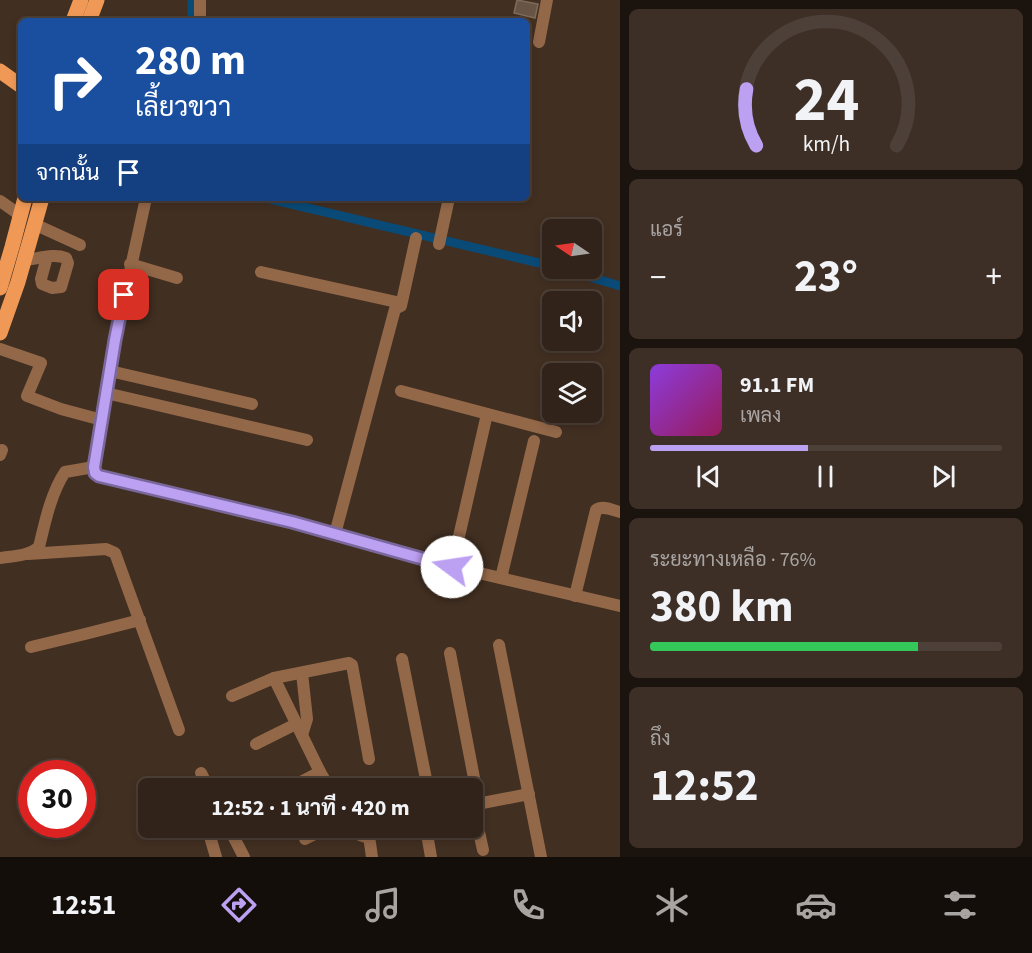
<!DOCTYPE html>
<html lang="th">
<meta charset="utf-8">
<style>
body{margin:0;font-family:"Source Sans 3",Sarabun,sans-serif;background:#3d2f26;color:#f1f3f6;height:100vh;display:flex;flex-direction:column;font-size:22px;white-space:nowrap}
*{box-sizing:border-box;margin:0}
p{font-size:20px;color:#a8a4a2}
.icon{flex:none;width:33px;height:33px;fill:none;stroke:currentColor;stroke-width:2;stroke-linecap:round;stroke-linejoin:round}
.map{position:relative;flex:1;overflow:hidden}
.side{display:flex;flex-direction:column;gap:9px;padding:9px;background:#1b130e;width:412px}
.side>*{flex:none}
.guide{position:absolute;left:18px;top:18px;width:512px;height:183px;border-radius:9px;box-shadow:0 3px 9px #0003,0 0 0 2px #4c4038;background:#1a4fa0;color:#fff;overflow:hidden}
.needle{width:39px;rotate:283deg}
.buttons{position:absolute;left:542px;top:219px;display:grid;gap:12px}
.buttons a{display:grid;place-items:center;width:60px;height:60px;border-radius:9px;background:#312319;box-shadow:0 3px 9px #0003,0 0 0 2px #4c4038;font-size:30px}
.speed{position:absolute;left:18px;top:760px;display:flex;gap:12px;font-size:30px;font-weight:700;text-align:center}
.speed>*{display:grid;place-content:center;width:78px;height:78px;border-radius:50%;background:#312319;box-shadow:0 3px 9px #0003,0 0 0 2px #4c4038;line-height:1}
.speed .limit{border:9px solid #d22;background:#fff;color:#111}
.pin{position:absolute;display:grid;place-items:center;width:51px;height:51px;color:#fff;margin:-26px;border-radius:12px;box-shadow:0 3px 9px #0006}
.me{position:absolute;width:66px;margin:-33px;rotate:284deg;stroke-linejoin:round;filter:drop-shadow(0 0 4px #0008)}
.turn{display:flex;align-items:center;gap:21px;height:126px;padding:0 18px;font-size:27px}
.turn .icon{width:78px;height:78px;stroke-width:2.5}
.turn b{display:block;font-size:42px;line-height:51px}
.then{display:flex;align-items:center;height:57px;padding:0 18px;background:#0003;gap:12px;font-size:22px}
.big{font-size:45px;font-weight:700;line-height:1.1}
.side .widget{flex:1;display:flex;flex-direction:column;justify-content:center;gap:9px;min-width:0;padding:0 21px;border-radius:9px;background:#3d2f26}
.side .dial{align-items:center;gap:0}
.dial svg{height:156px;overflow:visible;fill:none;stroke:#4c4038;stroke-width:7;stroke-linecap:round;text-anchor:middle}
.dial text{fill:#f1f3f6;stroke:none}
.song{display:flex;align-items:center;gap:18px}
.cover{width:72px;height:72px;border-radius:9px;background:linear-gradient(135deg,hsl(270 70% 55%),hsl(330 70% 35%))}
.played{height:6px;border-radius:3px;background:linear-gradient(90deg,#bca0f2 45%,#4c4038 45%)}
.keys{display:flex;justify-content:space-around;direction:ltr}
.heat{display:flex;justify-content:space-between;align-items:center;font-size:33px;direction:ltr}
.charge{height:9px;border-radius:4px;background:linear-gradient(90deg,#34c759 76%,#4c4038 0)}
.trip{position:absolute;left:138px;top:778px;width:345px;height:60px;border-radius:9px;background:#312319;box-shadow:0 3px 9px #0003,0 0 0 2px #4c4038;font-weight:700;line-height:60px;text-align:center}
.dock{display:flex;height:96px;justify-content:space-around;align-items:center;background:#140e0a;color:#a8a4a2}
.dock .icon{width:42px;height:42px}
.dock .on{color:#bca0f2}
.dock b{font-size:27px;color:#f1f3f6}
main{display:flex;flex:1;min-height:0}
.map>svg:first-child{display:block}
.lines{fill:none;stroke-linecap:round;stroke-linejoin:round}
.canal{stroke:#094a77;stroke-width:9}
.building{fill:#675444;stroke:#806b5b;stroke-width:1.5}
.minor{stroke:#936849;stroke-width:12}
.major{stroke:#f09956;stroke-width:15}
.route-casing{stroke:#7a689d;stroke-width:15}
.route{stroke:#bca0f2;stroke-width:10}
</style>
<main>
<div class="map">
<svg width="620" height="857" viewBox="0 0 620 857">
<rect width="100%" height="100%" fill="#412f21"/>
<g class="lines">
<g class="canal">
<polyline points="192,21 192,0"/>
<polyline points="266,198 552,266"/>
<polyline points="560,268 620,286"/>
</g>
</g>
<polygon class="building" points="517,0 538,4 535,18 514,13"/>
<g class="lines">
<g class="minor">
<polyline points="200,21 200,0"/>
<polyline points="539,42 547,0"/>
<polyline points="0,201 20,215"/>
<polyline points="34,224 80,245"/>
<polyline points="439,244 449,198"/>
<path d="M 25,260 C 38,259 53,253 66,258 L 68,263 L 61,287 L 52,288 L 42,284 L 41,279 L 47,257"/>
<polyline points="130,264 177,278"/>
<polyline points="261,272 401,303"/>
<polyline points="0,349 41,363 27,396 61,409 102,420"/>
<polyline points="110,371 252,404"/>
<polyline points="401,391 556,432"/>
<polyline points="106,393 307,440"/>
<polyline points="0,455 2,450"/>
<polyline points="94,467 95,473 99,476 292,522 432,562 620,606"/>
<polyline points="94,467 115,340 146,198"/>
<polyline points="335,534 395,309 401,306 416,238"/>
<polyline points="28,554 106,549 115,553 179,730"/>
<path d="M 0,558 C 13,556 29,556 39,547 C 45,522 51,493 65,472 L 94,467"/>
<polyline points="452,567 487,414"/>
<polyline points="501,578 534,441"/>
<path d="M 575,596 L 596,510 C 603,505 612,510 620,512"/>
<polyline points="499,645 541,857"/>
<polyline points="31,647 85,634 140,620"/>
<polyline points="450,653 479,804"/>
<polyline points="402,659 428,789"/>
<polyline points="274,678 320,772 330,789"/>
<polyline points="232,696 274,678 349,663 352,665 369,759"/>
<polyline points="302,735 307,719 302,673"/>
<polyline points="256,744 296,724"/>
<polyline points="201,773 209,789"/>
<polyline points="287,789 320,772"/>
<polyline points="472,805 529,794"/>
<polyline points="473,805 483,850"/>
<polyline points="229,828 244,857"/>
<polyline points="356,828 360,835 366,837 371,835 374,828"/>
<polyline points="426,828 431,857"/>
<polyline points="369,836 372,857"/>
<polyline points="305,839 327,828"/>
<polyline points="211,840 216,857"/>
</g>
<g class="major">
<polyline points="73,21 81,0"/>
<polyline points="89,21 97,0"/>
<polyline points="0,71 21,86"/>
<polyline points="0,288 12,247 25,198"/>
<polyline points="0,333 18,282 42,198"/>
</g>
</g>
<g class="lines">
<defs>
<polyline id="route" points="124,295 115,340 94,467 95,473 99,476 292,522 452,567"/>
</defs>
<use href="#route" class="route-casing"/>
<use href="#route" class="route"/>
</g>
</svg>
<div class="buttons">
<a><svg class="needle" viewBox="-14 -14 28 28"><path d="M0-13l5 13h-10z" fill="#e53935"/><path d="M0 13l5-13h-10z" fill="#a8a4a2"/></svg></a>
<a><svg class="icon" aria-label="sound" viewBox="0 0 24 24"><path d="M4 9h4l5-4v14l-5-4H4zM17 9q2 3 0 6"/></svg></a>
<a><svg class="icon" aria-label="layers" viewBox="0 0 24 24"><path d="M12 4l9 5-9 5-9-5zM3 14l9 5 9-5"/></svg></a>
</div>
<div class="speed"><div class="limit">30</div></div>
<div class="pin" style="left:124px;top:295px;background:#d93025"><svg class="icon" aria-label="arrive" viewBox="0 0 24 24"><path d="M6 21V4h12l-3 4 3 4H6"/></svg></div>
<svg class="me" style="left:452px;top:567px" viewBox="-20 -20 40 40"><circle r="19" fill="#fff"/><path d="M0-13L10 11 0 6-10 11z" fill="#bca0f2"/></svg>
<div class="trip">12:52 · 1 นาที · 420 m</div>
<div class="guide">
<div class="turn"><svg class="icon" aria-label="right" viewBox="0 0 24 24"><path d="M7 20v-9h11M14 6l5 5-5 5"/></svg><div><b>280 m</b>เลี้ยวขวา</div></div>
<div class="then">จากนั้น<svg class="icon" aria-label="arrive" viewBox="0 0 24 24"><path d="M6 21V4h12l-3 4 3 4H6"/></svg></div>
</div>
</div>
<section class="side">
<div class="widget dial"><svg viewBox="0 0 100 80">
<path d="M14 69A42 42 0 1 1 86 69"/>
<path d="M14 69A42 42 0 0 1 9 40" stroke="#bca0f2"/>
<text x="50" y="56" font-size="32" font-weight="700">24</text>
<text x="50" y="72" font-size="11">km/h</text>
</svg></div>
<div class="widget"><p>แอร์</p>
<div class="heat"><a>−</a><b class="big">23°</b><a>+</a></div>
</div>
<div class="widget">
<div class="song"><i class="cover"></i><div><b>91.1 FM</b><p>เพลง</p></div></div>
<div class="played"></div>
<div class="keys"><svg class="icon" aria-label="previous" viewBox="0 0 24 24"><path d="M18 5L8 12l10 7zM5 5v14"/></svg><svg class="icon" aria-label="pause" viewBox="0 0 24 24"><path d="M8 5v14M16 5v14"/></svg><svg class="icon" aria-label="next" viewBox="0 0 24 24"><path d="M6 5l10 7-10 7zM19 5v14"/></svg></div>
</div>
<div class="widget"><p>ระยะทางเหลือ · 76%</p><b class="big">380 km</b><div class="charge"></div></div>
<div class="widget"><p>ถึง</p><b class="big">12:52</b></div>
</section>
</main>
<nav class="dock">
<b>12:51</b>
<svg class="icon on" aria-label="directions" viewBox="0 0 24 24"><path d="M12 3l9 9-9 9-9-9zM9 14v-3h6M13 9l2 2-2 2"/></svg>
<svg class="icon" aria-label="music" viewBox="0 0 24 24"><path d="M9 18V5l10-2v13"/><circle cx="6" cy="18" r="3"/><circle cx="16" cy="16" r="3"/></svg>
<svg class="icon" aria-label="phone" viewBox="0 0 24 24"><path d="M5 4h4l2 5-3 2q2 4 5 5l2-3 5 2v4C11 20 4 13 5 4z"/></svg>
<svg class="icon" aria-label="climate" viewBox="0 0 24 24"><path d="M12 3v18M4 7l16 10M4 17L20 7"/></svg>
<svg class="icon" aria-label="car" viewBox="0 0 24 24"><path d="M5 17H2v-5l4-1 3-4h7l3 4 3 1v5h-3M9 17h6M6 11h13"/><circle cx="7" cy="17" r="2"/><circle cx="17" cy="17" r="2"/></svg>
<svg class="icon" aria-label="filters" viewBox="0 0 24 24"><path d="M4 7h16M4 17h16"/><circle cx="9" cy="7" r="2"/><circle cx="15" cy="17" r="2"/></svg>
</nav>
